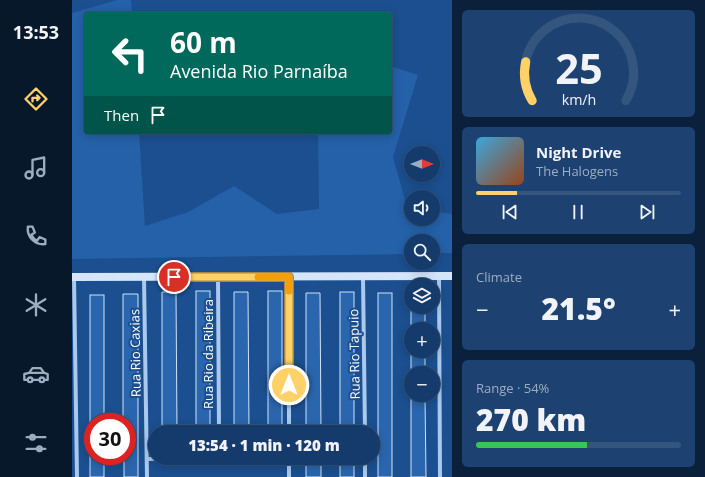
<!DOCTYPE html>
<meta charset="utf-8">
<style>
body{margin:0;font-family:"Open Sans",sans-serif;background:#1d4271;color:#f1f3f6;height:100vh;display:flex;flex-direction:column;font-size:15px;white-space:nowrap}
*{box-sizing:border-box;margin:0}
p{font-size:13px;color:#9dadc1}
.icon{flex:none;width:22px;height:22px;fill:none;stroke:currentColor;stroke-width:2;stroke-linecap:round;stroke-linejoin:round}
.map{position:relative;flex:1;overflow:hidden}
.panel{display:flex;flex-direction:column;gap:10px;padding:10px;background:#0b203b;width:253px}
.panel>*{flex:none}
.hud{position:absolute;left:12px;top:12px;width:308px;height:122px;border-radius:4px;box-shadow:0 2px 10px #0003,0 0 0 1px #33557e;background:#00695c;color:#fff;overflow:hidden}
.needle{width:26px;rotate:90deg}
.buttons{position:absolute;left:332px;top:146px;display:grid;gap:8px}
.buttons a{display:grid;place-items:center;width:36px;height:36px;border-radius:50%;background:#143b6b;box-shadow:0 2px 10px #0003,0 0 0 1px #33557e;font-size:20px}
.speed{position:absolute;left:12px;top:413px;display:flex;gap:8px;font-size:20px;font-weight:700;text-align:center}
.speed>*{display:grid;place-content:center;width:52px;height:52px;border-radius:50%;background:#143b6b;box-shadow:0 2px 10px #0003,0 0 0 1px #33557e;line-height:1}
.speed .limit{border:6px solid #d22;background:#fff;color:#111}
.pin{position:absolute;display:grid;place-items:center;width:34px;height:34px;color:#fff;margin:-17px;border:2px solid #fff;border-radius:50%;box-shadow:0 1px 4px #0007}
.me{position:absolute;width:44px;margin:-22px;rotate:0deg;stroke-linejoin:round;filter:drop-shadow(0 0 3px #0008)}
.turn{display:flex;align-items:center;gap:14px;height:84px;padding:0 20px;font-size:18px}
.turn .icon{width:52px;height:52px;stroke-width:2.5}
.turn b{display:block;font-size:28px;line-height:34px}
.then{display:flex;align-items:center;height:38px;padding:0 20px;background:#0003;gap:8px;font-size:15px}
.big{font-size:30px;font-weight:800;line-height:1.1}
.panel .tile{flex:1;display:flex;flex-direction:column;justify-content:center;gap:6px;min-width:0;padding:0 14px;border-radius:6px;background:#1d4271}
.panel .dial{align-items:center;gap:0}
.dial svg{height:104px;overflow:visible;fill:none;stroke:#33557e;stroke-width:7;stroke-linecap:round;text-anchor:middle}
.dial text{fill:#f1f3f6;stroke:none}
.song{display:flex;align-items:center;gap:12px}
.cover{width:48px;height:48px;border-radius:6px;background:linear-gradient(135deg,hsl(200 70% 55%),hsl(20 70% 35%))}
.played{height:4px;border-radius:2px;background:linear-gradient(90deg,#ffd166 20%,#33557e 20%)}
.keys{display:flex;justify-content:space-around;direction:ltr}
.heat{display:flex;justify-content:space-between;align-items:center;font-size:22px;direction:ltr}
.charge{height:6px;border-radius:3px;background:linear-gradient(90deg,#34c759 54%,#33557e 0)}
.trip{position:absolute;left:76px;top:425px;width:232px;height:40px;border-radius:20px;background:#143b6b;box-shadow:0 2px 10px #0003,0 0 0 1px #33557e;font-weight:800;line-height:40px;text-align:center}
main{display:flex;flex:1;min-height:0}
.tabs{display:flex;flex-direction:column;width:72px;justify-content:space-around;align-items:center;background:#08182b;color:#9dadc1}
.tabs .icon{width:28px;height:28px}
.tabs .active{color:#ffd166}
.tabs b{font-size:18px;color:#f1f3f6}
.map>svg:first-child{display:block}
.green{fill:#2461a8}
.building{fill:#2a66ad;stroke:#cfe3fa}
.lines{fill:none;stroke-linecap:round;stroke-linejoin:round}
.street{stroke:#a9c9ee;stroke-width:4}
.secondary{stroke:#d6e6fa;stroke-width:8}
.route-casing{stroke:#a68842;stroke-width:10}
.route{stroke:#ffd166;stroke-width:7}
.slow{stroke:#f59e0b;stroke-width:7}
.labels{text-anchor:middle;stroke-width:4;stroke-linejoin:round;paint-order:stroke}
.street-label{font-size:13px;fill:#fff;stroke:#1b4f8f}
</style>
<main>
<nav class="tabs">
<b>13:53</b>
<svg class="icon active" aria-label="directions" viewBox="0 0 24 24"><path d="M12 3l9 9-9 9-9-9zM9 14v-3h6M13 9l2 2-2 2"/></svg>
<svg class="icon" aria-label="music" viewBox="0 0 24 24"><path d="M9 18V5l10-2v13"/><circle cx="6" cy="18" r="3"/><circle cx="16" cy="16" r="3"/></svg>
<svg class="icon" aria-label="phone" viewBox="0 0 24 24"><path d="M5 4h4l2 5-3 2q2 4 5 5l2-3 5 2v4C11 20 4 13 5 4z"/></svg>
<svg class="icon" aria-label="climate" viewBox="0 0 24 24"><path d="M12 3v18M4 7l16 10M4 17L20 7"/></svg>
<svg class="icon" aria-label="car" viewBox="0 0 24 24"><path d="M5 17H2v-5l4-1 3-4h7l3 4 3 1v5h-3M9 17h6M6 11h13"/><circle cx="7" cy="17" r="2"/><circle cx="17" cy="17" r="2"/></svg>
<svg class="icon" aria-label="filters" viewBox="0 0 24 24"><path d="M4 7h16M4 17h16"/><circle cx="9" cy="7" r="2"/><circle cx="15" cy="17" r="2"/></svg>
</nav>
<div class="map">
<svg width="380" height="477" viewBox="0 0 380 477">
<rect width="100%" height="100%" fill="#1b4f8f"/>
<polygon class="green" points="45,0 59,0 60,14 14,14 14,132 67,132 73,226 116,212 162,186 205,214 247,209 246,132 318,132 318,66 346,75 321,157 335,207 339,208 339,219 361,219 361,211 380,214 380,253 361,253 361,241 339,241 339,254 0,259 0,13"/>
<g class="building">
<rect x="124" y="291" width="14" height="141"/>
<rect x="196" y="291" width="14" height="141"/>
<polygon points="90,292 104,292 105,432 90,432"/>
<polygon points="162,292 176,292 177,432 162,432"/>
<rect x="268" y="292" width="14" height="140"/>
<polygon points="234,293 248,293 249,432 234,432"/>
<rect x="306" y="293" width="14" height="184"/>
<polygon points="51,294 66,294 66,477 52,477 52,456 55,456 55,422 51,422"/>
<rect x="18" y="295" width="14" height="127"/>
<rect x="339" y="307" width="14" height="22"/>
<rect x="339" y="351" width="14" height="22"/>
<polygon points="339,395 353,395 354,477 339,477"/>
<rect x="18" y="456" width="14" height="21"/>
<rect x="234" y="458" width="15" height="19"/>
<rect x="268" y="458" width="14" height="19"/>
</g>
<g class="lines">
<g class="street">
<polyline points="2,277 5,477"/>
<polyline points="72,277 75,477"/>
<polyline points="146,277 147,432"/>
<polyline points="217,277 217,432"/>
<polyline points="291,277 293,432"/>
<polyline points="367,277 368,477"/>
<polyline points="217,458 217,477"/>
<polyline points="293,458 293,477"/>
<polyline points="75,459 113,458"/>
</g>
<polyline class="secondary" points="0,277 380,276"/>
</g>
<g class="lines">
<defs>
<polyline id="route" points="102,277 217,277 217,385"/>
</defs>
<use href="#route" class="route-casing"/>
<use href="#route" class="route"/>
<polyline class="slow" points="186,277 217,277 217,291"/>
</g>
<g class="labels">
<g class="street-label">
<text transform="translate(63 353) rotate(-91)" y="5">Rua Rio Caxias</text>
<text transform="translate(136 354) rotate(-90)" y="5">Rua Rio da Ribeira</text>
<text transform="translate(282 354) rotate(-91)" y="5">Rua Rio Tapuio</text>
</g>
</g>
</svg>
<div class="buttons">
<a><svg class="needle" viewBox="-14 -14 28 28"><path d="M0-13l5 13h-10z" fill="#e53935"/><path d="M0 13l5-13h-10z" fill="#9dadc1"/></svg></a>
<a><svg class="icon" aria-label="sound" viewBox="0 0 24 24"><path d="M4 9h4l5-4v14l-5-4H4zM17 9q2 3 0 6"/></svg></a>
<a><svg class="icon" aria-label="search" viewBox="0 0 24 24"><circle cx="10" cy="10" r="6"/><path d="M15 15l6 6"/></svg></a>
<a><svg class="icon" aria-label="layers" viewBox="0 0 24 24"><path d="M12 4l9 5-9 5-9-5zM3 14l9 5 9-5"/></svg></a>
<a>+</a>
<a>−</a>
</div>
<div class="speed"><div class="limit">30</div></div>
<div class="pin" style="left:102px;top:277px;background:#d93025"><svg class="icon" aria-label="arrive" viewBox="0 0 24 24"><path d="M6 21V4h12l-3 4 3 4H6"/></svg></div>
<svg class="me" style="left:217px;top:385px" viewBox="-20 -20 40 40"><circle r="17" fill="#ffd166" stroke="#fff" stroke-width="3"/><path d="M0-11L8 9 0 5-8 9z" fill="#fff"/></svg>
<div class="trip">13:54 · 1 min · 120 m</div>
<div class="hud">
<div class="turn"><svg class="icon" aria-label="left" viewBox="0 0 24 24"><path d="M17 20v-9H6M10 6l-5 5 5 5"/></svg><div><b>60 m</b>Avenida Rio Parnaíba</div></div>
<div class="then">Then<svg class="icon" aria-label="arrive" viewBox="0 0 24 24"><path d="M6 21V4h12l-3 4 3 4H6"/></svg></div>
</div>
</div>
<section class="panel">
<div class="tile dial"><svg viewBox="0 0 100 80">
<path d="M14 69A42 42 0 1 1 86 69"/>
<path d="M14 69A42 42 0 0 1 9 39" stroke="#ffd166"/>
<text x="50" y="56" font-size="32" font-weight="700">25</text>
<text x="50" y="72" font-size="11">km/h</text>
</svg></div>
<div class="tile">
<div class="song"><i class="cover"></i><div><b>Night Drive</b><p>The Halogens</p></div></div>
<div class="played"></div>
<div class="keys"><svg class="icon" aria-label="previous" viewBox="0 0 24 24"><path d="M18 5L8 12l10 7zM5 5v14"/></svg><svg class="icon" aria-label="pause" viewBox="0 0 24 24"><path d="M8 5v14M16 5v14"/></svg><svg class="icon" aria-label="next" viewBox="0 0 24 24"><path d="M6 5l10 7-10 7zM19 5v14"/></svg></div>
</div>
<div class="tile"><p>Climate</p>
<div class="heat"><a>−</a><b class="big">21.5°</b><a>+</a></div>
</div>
<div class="tile"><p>Range · 54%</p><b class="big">270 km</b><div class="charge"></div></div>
</section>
</main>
